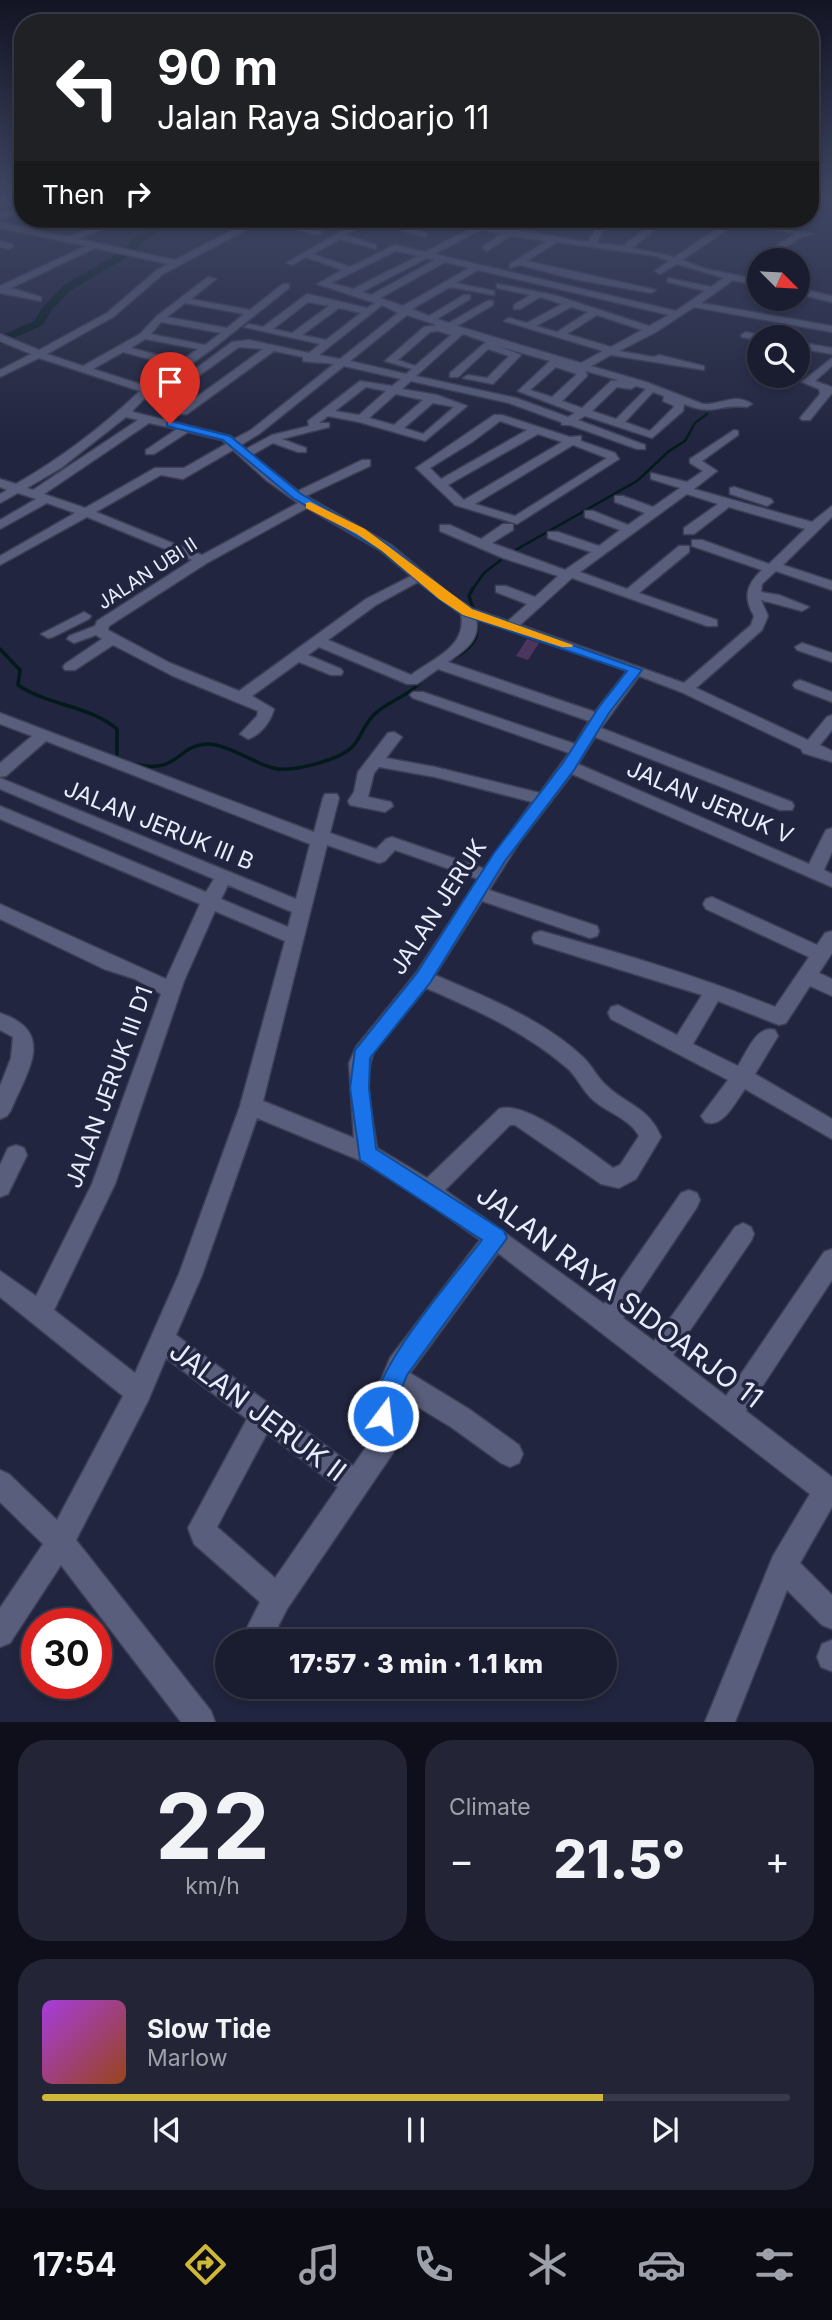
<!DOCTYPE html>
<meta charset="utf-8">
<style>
body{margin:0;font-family:Inter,sans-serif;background:#232537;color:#f1f3f6;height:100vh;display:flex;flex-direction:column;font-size:26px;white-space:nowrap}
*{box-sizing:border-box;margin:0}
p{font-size:23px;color:#9fa1aa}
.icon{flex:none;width:38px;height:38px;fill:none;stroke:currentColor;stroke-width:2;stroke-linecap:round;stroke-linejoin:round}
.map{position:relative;height:1722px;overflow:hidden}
.panel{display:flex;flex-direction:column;gap:18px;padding:18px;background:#0e0f1a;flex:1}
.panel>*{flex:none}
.hud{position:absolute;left:14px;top:14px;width:805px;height:214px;border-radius:28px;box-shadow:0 4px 10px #0003,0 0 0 2px #383a4b;background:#202124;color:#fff;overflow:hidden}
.needle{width:46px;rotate:114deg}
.controls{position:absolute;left:747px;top:248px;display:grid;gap:14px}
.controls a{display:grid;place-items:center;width:63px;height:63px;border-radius:50%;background:#1a1c2f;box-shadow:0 4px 10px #0003,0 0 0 2px #383a4b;font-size:35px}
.speed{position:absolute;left:21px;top:1608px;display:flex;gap:14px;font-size:35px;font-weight:700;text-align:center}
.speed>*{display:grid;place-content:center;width:91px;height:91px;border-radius:50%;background:#1a1c2f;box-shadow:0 4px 10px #0003,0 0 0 2px #383a4b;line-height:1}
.speed .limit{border:10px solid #d22;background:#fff;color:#111}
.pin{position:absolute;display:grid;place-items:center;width:60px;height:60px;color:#fff;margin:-72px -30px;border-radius:50% 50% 50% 0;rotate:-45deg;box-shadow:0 0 7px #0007}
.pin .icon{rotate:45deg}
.me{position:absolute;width:77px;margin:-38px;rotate:15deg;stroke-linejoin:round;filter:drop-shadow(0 0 5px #0008)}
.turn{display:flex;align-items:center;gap:24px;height:147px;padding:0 28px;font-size:32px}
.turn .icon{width:91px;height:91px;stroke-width:2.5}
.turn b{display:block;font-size:49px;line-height:60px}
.then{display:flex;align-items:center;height:66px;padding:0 28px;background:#0003;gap:14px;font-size:26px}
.big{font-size:52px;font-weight:800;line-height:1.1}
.panel .widget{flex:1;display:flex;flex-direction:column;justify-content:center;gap:10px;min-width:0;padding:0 24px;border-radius:28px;background:#232537}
.panel .dial{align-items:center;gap:0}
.dial b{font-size:91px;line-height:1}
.song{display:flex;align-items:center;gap:21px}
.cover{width:84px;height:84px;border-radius:10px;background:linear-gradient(135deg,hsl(280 70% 55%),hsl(20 70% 35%))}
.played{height:7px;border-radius:4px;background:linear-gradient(90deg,#cfb837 75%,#383a4b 75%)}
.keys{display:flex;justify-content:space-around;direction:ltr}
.heat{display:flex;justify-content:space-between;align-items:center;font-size:38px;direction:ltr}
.panel .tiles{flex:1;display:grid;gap:18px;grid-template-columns:1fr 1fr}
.widget:last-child{grid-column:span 2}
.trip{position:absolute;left:215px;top:1629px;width:402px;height:70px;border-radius:35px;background:#1a1c2f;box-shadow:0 4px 10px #0003,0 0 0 2px #383a4b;font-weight:800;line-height:70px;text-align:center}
.menu{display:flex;height:112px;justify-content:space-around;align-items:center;background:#0a0b13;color:#9fa1aa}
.menu .icon{width:49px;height:49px}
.menu .current{color:#cfb837}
.menu b{font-size:32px;color:#f1f3f6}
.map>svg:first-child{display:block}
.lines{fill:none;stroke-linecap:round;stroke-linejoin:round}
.stream-far1{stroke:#031a1b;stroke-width:2.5}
.stream{stroke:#031a1b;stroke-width:3.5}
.river{fill:#031a1b;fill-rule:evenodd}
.building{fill:#4c355e}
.minor-casing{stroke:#3c3f55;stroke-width:3}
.minor{fill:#585e7b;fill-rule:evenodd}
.route{fill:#1a73e8;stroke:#114b97;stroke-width:2}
.slow{fill:#f59e0b}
.labels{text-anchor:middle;stroke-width:7;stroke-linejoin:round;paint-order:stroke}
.far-street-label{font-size:19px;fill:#e8ecfd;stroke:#22253f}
.street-label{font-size:23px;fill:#e8ecfd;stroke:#22253f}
.near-street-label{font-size:28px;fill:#e8ecfd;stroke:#22253f}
</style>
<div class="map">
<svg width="832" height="1722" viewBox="0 0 832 1722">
<rect width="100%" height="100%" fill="#22253f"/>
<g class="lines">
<g class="stream-far1">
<polyline points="512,552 637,481 669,451 685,441 695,423 707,414"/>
<polyline points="472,590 484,573 506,556"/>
</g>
<g class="stream">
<path d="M 0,649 L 20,670 L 18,685 C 49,706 88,705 117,729 L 117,757 L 126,761"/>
<path d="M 450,660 C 485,642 479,630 469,596 L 473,588"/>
<path d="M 134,764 C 179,775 176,745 208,744 C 226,744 254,763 273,768 C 291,773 340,760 353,746 C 363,735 364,722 377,712 C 393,699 411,695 424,678"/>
</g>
<polygon class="river" points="128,219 138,219 158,231 139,245 136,252 70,291 51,311 43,325 0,344 0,336 34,321 42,308 63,286 127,248 130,242 145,231 128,224"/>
</g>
<polygon class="building" points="527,639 539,643 528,660 516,656"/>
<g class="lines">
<defs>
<g id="minor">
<polygon points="16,209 19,213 0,219 0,214"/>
<path d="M 116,219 L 127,219 L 78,239 L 175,260 L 254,219 L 275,219 L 322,232 L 318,235 L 263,221 L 163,274 L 113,317 L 47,354 L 83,366 L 140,334 L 157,316 L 208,277 L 216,279 L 191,299 L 250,310 L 283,284 L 289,284 L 289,288 L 211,350 L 151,392 L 133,410 L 133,412 L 230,436 L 234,439 L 251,430 L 334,364 C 323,362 313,363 303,361 L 303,357 L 274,351 L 187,414 L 179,414 L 179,410 L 263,349 L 239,347 L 176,392 L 167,390 L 232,342 L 249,340 L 309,353 L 320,344 L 244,327 L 249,324 L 263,327 L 307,294 L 367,308 L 375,303 L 317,284 L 342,270 L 306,257 L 293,265 L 286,263 L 363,219 L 377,219 L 428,234 L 424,237 L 370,222 L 346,235 L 376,245 L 376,249 L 340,239 L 313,254 L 350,267 L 395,245 L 425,252 L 472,228 L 435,219 L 450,219 L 588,242 L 602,219 L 606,219 L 609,221 L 596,243 L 623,246 L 657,220 L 660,225 L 632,248 L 675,257 L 732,219 L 813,234 L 804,236 L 780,250 L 776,247 L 777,245 L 795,234 L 737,223 L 682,260 L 706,269 L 760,280 L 760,286 L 733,280 L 701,303 L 832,326 L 832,332 L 694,307 L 656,332 L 619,351 L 654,357 L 659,355 L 704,366 L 704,370 L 611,355 L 591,366 L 646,382 L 703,404 C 721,405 735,392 752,404 L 747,407 C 719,403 715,417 684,404 L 683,411 L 652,438 L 585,416 L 578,420 L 645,445 L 645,449 L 637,449 L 570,425 L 562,425 L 561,422 L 509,403 L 411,381 L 402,389 L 437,395 L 467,406 L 425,441 L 359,422 L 328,416 L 319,423 L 329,423 L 329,427 L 282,439 L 306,448 L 306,452 L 298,452 L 273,443 L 252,455 L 298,491 L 362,460 L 370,460 L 370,466 L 306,496 L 391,545 L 448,593 L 473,609 L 508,621 L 527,604 L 496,592 L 496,586 L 506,586 L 535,597 L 558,576 L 503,558 L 440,531 L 440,525 L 450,525 L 481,539 L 503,524 L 513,524 L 513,530 L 492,543 L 565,570 L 591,552 L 548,538 L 548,532 L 558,532 L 599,546 L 620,530 L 585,517 L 585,511 L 593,511 L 628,525 L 645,513 L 615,502 L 615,496 L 623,496 L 653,507 L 680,488 L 651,479 L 651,473 L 687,482 L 703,471 L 690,463 L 690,459 L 734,430 L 738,431 L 738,435 L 702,461 L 717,471 L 694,489 L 812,522 L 832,506 L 832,517 L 783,565 L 832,581 L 832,590 L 776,571 L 762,584 L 761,592 L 779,595 L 809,607 L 802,611 L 761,600 L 768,616 L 762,630 L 696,688 L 808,740 L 827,717 L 832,715 L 832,730 L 820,745 L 832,751 L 832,762 L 803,753 L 801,749 L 681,692 L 639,676 L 601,728 L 792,802 L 794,806 L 792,810 L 780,810 L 595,737 L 578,764 L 809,864 L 826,830 L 832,828 L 832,852 L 824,870 L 832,874 L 832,887 L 572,774 L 519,843 L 489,890 L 597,926 L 599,931 L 597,936 L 590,938 L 482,901 L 435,975 C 486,997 543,1019 584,1058 C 593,1067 598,1079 608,1087 C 628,1105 650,1109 661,1137 L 636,1179 L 619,1188 L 601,1184 L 515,1125 L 510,1125 L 445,1190 L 604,1304 L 681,1193 L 689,1190 L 697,1193 L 700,1200 L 697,1207 L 623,1318 L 654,1341 L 735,1227 L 743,1223 L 751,1227 L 754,1234 L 751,1241 L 673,1355 L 726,1396 L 824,1252 L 832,1249 L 832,1280 L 746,1411 L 832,1477 L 832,1507 L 800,1563 L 832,1595 L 832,1629 L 822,1625 L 787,1590 L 735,1722 L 705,1722 L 773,1556 L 810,1494 L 498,1253 L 410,1373 L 469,1409 L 519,1445 L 523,1454 L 519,1463 L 510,1467 L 501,1463 L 451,1427 L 400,1396 C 392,1415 402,1432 393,1453 L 287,1609 L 270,1642 L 240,1642 L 260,1602 L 194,1544 L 188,1528 L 247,1419 L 166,1358 L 148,1401 L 76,1540 L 211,1711 L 215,1722 L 181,1722 L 61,1565 L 10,1643 L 0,1647 L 0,1608 L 43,1544 L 0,1502 L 0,1470 L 9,1474 L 57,1520 L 123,1396 L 0,1297 L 0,1271 L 36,1296 L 92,1184 L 161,994 L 135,979 L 104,969 L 0,919 L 0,904 L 166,979 L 200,904 L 0,819 L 0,806 L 206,892 L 214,879 L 0,789 L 0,778 L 296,899 L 310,844 L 46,741 L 6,776 L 0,777 L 0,763 L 32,736 L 0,724 L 0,713 L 314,832 L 323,798 L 325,794 L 337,794 L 339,798 L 330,833 L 376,849 L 386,839 L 392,837 L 485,869 L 532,802 L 435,777 L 379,767 L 374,773 L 368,797 L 391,802 L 393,806 L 385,812 L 350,805 L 348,801 L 354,792 L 358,772 L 388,733 L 394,732 L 402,737 L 386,758 L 435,767 L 540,793 L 569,753 L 413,698 L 410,695 L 413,692 L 423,692 L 575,744 L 589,721 L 438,669 L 417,684 L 407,684 L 319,647 L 308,655 L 341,669 L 343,672 L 341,675 L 331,675 L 299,662 L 252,696 L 274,709 C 271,721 261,735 248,739 L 240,734 L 257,716 L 258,711 L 173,676 L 113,645 L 75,670 L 65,670 L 63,667 L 65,664 L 102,639 L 96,635 L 74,643 L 67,639 L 69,636 L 95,626 L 97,621 L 192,560 L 87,517 L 0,565 L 0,556 L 75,513 L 47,503 L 0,529 L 0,520 L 36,499 L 18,493 L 0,503 L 0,494 L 7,490 L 0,487 L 0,479 L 16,484 C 61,458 102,427 140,391 L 39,358 L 0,377 L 0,370 L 31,354 L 0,341 L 0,334 L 39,350 L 107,313 L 157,270 L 168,264 L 95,248 L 11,288 L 41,297 L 41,301 L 0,293 L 0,286 L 86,246 L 0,228 L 0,222 L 68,237 ZM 481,230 L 501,234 L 484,246 L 483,248 L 487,251 L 510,236 L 547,241 L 510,264 L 510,268 L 520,265 L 574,279 L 651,293 L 656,290 L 527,261 L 557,242 L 656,256 L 669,261 L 655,271 L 660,274 L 677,264 L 724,278 L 711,287 L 668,278 L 668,282 L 705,291 L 676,311 L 434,254 ZM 396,251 L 418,256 L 353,289 L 331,283 ZM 427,258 L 435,260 L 371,295 L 362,292 ZM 445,262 L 469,268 L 403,306 L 380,298 ZM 478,270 L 669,315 L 649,326 L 554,295 L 497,284 L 497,288 L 530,295 L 514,305 L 514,309 L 520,309 L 540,297 L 562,304 L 527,323 L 509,318 L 504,321 L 603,351 L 581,363 L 457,326 L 493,305 L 493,301 L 487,301 L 449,323 L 437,319 L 470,299 L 470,295 L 464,295 L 429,316 L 412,309 L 450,287 L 494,295 L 494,291 L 456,283 ZM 308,302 L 329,306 L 292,333 L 273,329 ZM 185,303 L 244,314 L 227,328 L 167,317 ZM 382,305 L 398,313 L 340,359 L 319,355 ZM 571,307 L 588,312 L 557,332 L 536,326 ZM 339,308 L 361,313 L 326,340 L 302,335 ZM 407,315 L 437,325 L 424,327 L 385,361 L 412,369 L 406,374 L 350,361 ZM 597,315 L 642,330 L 611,347 L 567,334 ZM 161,322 L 221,333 L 205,345 L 151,334 ZM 438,331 L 451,335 L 415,366 L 398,360 L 430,332 ZM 463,334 L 486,342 L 450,373 L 450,377 L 458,377 L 488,349 L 509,356 L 487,378 L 468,375 L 463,378 L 493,384 L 521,355 L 498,346 L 550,361 L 518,391 L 575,413 L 568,417 L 516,398 L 416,376 ZM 145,339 L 198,349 L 181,361 L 131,348 ZM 123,352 L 175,366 L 146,386 L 93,369 ZM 344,366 L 401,379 L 392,386 L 360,381 L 308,421 L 309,426 L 272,435 L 246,449 L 241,445 L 259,434 ZM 556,367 L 577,374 L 552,397 L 530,390 ZM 586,371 L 618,380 L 611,381 L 582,408 L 562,401 L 587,376 ZM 636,386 L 646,389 L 616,419 L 592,411 L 617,387 L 631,389 ZM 366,387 L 386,391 L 359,415 L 335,411 ZM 653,392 L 664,396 L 663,401 L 674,406 L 673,408 L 650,431 L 625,422 ZM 396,394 L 423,400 L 394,425 L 369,418 ZM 433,403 L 454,407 L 423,434 L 404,428 ZM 126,417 L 138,420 L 33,490 L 27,488 L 61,468 ZM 149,423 L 177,429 L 146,450 L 146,454 L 154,454 L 188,432 L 222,440 L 226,444 L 184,468 L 155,468 L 85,508 L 44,494 ZM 233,450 L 266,480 L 298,503 L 202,555 L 96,512 L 161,475 L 183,479 ZM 687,494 L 718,504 L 684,528 L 684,534 L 694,534 L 729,507 L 805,529 L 769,564 L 702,540 L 692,540 L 692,546 L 762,570 C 746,585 743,597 754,616 L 751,625 L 684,683 L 520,625 L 572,578 L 707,626 L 717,626 L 717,620 L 639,593 L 689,552 L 689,546 L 679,546 L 627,589 L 580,572 ZM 307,508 L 381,551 L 411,576 L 366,599 L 239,691 L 170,663 L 108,630 L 109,626 L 207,563 ZM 418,582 L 461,614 C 467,647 434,658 411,675 L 328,640 L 376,605 ZM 476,619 L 609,664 L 627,671 L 595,712 L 448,662 C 463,651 481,641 476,619 ZM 327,845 L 379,863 L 385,861 L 395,850 L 478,879 L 416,973 L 356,1047 L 349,1063 L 354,1138 L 263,1101 ZM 228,885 L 292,912 L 288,927 L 221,899 ZM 215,911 L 285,941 L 240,1106 L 179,1274 L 135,1373 L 54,1310 L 115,1184 L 184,981 ZM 426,988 C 475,1009 525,1032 566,1067 C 577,1076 582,1090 593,1100 C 608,1113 629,1118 639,1136 L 620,1165 L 613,1168 C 589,1151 525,1099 499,1109 L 427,1178 L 377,1148 C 373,1118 362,1080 374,1052 ZM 257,1118 L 359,1160 L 421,1198 L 480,1240 L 390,1358 L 370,1406 L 373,1437 L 353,1466 L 176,1335 L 202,1275 ZM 267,1433 L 338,1487 L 275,1578 L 217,1527 Z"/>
<polygon points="0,241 12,244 13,246 9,249 0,247"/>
<polygon points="797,256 801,259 798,262 790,261"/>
<polygon points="798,288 832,296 832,302 798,294"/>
<polygon points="746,332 764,336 765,338 760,338 760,341 742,337 741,335"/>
<polygon points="798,342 832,348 832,354 798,348"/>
<polygon points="832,358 832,366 815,381 832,387 832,393 810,420 802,420 800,418 820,394 819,389 802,382"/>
<path d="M 494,415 L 502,415 L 570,437 L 581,436 L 581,441 L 615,453 L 619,459 L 517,524 L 455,505 L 416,468 ZM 500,421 L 527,430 L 441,479 L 430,468 L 472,442 ZM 538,434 L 562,442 L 464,500 L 448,485 ZM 573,445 L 607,458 L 515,516 L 475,504 Z"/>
<polygon points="734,487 771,499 773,502 767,506 730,494 730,488"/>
<polygon points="84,612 91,616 89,619 53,637 48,638 41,634"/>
<polygon points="802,643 832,653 832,662 797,650 795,647"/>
<polygon points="800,680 832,692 832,702 795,688 793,685 795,682"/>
<path d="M 712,897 L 817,945 L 825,933 L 832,931 L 832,953 L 819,973 L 832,979 L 832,996 L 810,986 L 786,1023 L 779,1025 L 718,1001 L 693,1044 L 738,1066 C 747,1052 757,1024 775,1030 L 778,1036 L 755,1074 L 832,1119 L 832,1139 L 745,1089 C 735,1102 723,1129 705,1122 L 701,1116 L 728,1080 L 611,1019 L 608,1013 L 611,1007 L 618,1005 L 677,1035 L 702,995 L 534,943 L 532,938 L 534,933 L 541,931 C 620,953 699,976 775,1007 L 809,957 L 706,909 L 703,904 L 706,899 Z"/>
<path d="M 0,1013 C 57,1032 27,1071 11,1110 L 7,1116 L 0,1119 L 0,1086 L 11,1058 L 13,1037 L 0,1030 Z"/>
<polygon points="16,1145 24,1148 27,1155 8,1194 0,1197 0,1165 8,1148"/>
<polygon points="832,1640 832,1671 831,1671 821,1667 817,1657 822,1644"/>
</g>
</defs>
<use href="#minor" class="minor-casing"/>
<use href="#minor" class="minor"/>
</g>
<linearGradient id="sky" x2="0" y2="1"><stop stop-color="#131423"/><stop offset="0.45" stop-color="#3e4663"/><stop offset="1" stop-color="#3e4663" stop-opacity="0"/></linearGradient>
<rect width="832" height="442" fill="url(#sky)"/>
<path class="route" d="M 170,421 L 230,436 L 301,494 L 390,546 L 448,593 L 472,609 L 642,670 L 609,713 L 574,770 L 505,861 L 430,983 L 370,1058 L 369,1088 L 376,1149 L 504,1231 L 507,1238 L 407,1375 L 397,1399 L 391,1424 L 383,1428 L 375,1424 C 358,1383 456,1275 482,1240 L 360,1160 L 350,1088 L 355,1050 L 417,973 L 494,853 L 563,763 L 599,707 L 627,671 L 463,615 L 439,599 L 382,551 L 293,498 L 223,440 L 167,426 L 167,422 Z"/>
<polygon class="slow" points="310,502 365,529 472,609 573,645 572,647 562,647 463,615 439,599 382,551 357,534 306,508 306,503"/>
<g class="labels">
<g class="far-street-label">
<text transform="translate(147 573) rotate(-33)" y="7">JALAN UBI II</text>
</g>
<g class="street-label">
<text transform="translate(710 802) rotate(23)" y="8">JALAN JERUK V</text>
<text transform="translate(159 825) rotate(22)" y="8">JALAN JERUK III B</text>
<text transform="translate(438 907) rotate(-57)" y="8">JALAN JERUK</text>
<text transform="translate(109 1087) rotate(-70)" y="8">JALAN JERUK III D1</text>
</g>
<g class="near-street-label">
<text transform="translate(620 1296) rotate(37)" y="10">JALAN RAYA SIDOARJO 11</text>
<text transform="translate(258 1411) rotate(37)" y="10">JALAN JERUK II</text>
</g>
</g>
</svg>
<div class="controls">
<a><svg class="needle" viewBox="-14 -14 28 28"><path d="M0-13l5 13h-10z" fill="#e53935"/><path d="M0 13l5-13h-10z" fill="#9fa1aa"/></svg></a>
<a><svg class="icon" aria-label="search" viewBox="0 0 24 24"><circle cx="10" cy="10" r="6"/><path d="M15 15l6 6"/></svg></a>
</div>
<div class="speed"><div class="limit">30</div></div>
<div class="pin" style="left:170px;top:424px;background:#d93025"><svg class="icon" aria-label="arrive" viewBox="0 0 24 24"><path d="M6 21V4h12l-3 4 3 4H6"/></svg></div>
<svg class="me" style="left:383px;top:1416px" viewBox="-20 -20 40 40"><circle r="17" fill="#1a73e8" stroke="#fff" stroke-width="3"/><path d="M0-11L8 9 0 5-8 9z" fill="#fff"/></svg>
<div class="trip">17:57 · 3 min · 1.1 km</div>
<div class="hud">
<div class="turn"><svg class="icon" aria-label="left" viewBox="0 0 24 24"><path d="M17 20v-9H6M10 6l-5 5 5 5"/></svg><div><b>90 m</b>Jalan Raya Sidoarjo 11</div></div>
<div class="then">Then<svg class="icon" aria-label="right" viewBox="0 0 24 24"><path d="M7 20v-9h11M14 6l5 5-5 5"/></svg></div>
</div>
</div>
<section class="panel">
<div class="tiles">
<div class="widget dial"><b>22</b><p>km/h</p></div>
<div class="widget"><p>Climate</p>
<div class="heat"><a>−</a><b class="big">21.5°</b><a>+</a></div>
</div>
<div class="widget">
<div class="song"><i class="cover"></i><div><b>Slow Tide</b><p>Marlow</p></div></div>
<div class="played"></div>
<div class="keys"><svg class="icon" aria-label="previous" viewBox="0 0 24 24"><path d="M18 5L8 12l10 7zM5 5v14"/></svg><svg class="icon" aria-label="pause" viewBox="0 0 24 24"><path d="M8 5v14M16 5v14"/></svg><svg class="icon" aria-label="next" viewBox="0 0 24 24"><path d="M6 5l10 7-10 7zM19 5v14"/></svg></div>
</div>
</div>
</section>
<nav class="menu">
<b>17:54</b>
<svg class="icon current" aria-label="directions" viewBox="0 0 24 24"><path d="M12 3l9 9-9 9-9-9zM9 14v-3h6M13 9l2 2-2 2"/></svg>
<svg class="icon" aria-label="music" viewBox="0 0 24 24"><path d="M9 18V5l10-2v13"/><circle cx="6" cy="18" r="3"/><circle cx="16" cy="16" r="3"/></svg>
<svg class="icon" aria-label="phone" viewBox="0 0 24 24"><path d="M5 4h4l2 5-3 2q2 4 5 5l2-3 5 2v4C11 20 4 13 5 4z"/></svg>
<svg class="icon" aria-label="climate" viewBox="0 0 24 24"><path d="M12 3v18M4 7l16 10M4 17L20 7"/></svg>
<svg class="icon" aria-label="car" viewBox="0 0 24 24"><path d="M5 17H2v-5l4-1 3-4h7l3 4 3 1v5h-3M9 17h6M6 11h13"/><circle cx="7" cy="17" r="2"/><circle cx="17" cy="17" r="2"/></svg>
<svg class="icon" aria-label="filters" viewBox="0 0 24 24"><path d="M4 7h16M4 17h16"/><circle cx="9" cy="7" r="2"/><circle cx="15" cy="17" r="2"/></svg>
</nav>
